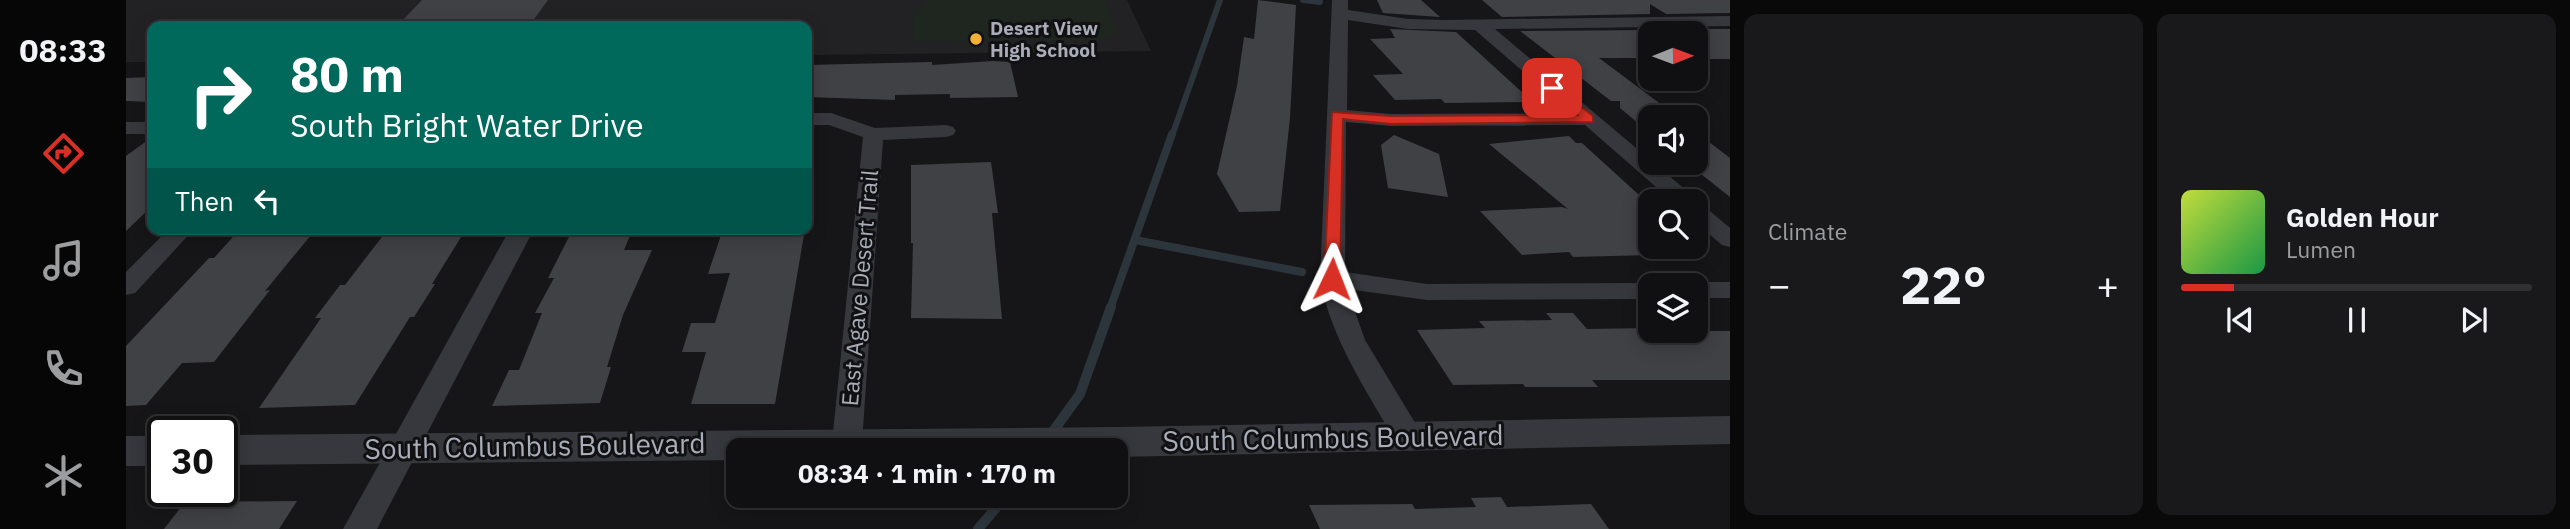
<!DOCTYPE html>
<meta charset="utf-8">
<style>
body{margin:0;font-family:"IBM Plex Sans",sans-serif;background:#19191b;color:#f1f3f6;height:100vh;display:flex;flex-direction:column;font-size:26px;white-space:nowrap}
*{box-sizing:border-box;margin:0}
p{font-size:23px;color:#9c9d9f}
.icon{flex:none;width:38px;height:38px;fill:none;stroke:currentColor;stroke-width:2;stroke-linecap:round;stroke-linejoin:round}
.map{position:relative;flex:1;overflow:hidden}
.panel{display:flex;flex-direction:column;gap:14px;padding:14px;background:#09090a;width:840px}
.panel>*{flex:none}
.hud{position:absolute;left:21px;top:21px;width:665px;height:214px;border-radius:14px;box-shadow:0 4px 18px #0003,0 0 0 2px #303032;background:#00695c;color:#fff;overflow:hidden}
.needle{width:46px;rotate:89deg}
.tools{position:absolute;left:1512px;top:21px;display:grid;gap:14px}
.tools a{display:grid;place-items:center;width:70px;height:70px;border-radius:14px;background:#101012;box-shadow:0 4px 18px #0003,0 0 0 2px #303032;font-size:35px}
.speed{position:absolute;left:21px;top:416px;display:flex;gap:14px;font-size:35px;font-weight:700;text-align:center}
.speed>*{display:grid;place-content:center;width:91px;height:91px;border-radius:50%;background:#101012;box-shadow:0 4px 18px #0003,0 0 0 2px #303032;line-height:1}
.speed .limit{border:4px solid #111;border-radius:10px;background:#fff;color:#111}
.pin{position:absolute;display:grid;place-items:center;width:60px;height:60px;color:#fff;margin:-30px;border-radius:14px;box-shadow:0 4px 10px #0006}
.me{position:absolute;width:77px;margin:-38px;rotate:2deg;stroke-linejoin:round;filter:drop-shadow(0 0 5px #0008)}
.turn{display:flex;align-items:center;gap:24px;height:147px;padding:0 28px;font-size:32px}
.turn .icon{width:91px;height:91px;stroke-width:2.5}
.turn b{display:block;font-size:49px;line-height:60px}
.then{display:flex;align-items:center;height:66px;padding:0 28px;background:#0003;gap:14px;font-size:26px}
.big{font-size:52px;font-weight:700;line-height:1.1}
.panel .card{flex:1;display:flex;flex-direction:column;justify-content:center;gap:10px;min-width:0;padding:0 24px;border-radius:14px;background:#19191b}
.song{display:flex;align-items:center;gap:21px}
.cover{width:84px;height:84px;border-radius:10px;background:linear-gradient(135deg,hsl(70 70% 55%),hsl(140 70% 35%))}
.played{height:7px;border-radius:4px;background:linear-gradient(90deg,#d93025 15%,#303032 15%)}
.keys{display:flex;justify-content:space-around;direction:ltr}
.heat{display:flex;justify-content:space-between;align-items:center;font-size:38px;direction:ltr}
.panel .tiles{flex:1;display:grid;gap:14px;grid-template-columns:repeat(2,1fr)}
.trip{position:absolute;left:600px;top:438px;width:402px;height:70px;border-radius:14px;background:#101012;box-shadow:0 4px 18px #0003,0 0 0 2px #303032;font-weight:700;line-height:70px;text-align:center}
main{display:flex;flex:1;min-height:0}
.tabs{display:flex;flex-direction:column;width:126px;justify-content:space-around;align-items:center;background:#060607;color:#9c9d9f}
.tabs .icon{width:49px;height:49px}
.tabs .on{color:#d93025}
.tabs b{font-size:32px;color:#f1f3f6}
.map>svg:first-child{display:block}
.built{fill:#222225}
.green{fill:#1e261f}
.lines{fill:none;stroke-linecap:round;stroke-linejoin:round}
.stream-far2{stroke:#2c353c;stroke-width:6}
.stream-far1{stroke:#2c353c;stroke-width:8}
.stream{stroke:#2c353c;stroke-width:10}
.building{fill:#404145}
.minor{fill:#37383d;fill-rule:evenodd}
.tertiary{fill:#37383d;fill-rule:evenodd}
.route{fill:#d93025;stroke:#8d1f18;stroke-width:2}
.poi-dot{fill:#f2b134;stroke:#111113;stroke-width:2.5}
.labels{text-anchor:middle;stroke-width:6;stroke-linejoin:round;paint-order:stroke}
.far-poi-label{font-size:19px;font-weight:bold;fill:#a8adb8;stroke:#111113;text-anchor:start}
.street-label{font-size:23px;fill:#a8adb8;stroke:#111113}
.near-street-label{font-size:28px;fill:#a8adb8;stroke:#111113}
</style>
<main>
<nav class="tabs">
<b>08:33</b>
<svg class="icon on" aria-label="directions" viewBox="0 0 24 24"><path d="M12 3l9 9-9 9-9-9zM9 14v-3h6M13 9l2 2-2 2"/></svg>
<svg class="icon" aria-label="music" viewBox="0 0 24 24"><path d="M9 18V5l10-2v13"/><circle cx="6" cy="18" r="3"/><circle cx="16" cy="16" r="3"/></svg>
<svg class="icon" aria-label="phone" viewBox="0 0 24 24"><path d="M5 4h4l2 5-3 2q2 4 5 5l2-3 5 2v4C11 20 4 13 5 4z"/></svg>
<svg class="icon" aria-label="climate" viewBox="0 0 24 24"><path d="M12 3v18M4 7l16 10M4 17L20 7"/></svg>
</nav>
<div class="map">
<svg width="1604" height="529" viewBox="0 0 1604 529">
<rect width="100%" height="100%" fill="#161618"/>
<polygon class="built" points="0,0 1001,0 1025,51 681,55 681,26 26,26 26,62 0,62"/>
<polygon class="green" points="802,0 979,0 992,31 976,40 787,41 788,16"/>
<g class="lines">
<g class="stream-far2">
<polyline points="1177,0 1194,2"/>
<polyline points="1046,136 1094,0"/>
</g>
<g class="stream-far1">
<polyline points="1009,240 1176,272"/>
<polyline points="984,309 1046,134"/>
</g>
<g class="stream">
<polyline points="923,437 954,394 985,307"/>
<polyline points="852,529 881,495"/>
</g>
</g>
<g class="building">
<polygon points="296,0 422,0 406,22 273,24"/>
<polygon points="1132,0 1170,5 1164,118 1154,211 1113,212 1091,174 1111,86 1118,37 1128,39"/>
<polygon points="1251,0 1295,0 1314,17 1257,13"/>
<polygon points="1356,0 1604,0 1604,13 1540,14 1524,4 1524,14 1376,17"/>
<polygon points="1264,29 1330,32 1407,102 1319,103 1315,99 1269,100 1247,75 1277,74 1244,39 1269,38"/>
<polygon points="1563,29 1604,29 1604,59 1570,59 1570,33"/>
<polygon points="1524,30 1524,58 1473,58 1552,117 1524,117 1524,133 1494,108 1494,101 1485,101 1394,31"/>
<polygon points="867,61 884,62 892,97 824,98 824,94 769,95 769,100 681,97 681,65 806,62 806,65"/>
<polygon points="26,77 26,102 0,101 0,78"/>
<polygon points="1570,132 1604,158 1604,197 1570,170"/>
<polygon points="1268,135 1313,154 1322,197 1262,188 1255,145"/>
<polygon points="1443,136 1450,143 1456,143 1524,205 1524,255 1447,257 1443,252 1396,255 1354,211 1436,207 1442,209 1363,144"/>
<polygon points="26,137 26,206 0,231 0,156"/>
<polygon points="865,162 872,213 866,213 876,319 785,318 787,243 785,243 785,165"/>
<polygon points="114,229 190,229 139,291 144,290 88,362 56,363 20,405 0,406 0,346 83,258 88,258"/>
<polygon points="262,229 340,229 306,284 309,284 288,317 284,317 229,405 133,408 195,318 189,318 214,285 219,285"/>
<polygon points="447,229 507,229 498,250 526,250 497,315 481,367 485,367 474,403 366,406 383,370 393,370 416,313 409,313 428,278 422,278"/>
<polygon points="597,229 679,229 649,404 565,404 580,352 556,352 565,323 589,323 604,273 582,274"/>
<polygon points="1420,313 1447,313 1461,329 1524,328 1524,331 1604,331 1604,380 1466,380 1472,387 1399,387 1397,384 1327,385 1291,330 1359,328 1353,321 1426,320"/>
<polygon points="1375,497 1381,507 1465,504 1483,529 1194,529 1183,505 1286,504 1289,509 1350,507 1345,498"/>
<polygon points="171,501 153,529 38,529 59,502"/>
</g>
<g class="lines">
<g class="minor">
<path d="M 1206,0 L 1222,0 L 1222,10 L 1282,19 L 1319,20 L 1604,16 L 1604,26 L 1369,29 L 1567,196 L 1570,201 L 1570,202 L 1546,201 L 1459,125 L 1265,126 L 1220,122 L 1219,272 L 1301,284 L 1524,283 L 1533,285 L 1524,285 L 1524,299 L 1301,300 L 1221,289 L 1239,340 L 1297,436 L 1293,444 L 1282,448 L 1271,444 C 1241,391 1205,340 1194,279 ZM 1222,20 L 1282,29 L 1349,30 L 1445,113 L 1265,114 L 1221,110 Z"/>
<polygon points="681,113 705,113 749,128 820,125 827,127 830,131 827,135 820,137 757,140 736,443 733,450 709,450 706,443 737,137 703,125 681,125"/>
<rect x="0" y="122" width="26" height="12"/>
<polygon points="1570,204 1578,206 1604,228 1604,247 1596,245 1570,223"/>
<polygon points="43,229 68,229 9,293 0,295 0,272"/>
<polygon points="384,229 408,229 251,529 217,529"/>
<polygon points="1570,282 1604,282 1604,298 1570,298 1570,285 1560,285"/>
</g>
<g class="tertiary">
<polygon points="1604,416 1604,444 990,457 990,450 612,450 612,460 96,465 96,435 992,427"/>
<rect x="0" y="436" width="37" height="30"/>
</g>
</g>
<polygon class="route" points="1426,84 1467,116 1467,122 1265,124 1217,119 1214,279 1211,283 1200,283 1198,279 1206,112 1265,116 1451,115 1422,90 1422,85"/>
<circle class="poi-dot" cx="850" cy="39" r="7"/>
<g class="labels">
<g class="far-poi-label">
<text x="864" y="35">Desert View<tspan x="864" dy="22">High School</tspan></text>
</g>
<g class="street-label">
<text transform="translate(734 288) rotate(-85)" y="8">East Agave Desert Trail</text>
</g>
<g class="near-street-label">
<text transform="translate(1207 438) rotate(-1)" y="10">South Columbus Boulevard</text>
<text transform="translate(409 446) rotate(-1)" y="10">South Columbus Boulevard</text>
</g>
</g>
</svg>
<div class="tools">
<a><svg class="needle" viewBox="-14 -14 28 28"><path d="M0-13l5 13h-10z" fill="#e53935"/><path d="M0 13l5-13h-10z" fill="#9c9d9f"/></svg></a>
<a><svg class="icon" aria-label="sound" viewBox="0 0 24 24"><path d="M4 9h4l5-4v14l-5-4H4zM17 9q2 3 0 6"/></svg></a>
<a><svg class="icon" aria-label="search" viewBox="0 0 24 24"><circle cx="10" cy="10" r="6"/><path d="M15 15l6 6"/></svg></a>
<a><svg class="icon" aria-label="layers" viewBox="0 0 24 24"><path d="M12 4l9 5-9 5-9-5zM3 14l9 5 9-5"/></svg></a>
</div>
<div class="speed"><div class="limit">30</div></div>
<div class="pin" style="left:1426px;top:88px;background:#d93025"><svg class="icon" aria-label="arrive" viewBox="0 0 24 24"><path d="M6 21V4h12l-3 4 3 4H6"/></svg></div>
<svg class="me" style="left:1206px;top:279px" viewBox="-20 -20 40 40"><path d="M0-17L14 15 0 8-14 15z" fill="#d93025" stroke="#fff" stroke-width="4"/></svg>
<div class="trip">08:34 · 1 min · 170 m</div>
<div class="hud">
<div class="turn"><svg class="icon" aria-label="right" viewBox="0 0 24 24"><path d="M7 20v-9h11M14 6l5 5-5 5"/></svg><div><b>80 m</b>South Bright Water Drive</div></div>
<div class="then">Then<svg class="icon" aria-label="left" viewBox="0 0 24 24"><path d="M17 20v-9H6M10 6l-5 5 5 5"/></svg></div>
</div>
</div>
<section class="panel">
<div class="tiles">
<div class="card"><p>Climate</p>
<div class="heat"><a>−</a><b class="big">22°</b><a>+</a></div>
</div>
<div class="card">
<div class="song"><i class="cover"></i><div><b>Golden Hour</b><p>Lumen</p></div></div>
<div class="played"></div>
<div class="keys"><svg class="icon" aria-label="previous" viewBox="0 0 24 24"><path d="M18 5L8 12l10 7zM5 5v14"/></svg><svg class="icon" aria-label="pause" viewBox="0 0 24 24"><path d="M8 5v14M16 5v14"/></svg><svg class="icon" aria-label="next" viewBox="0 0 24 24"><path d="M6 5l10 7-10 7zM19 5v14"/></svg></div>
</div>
</div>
</section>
</main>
